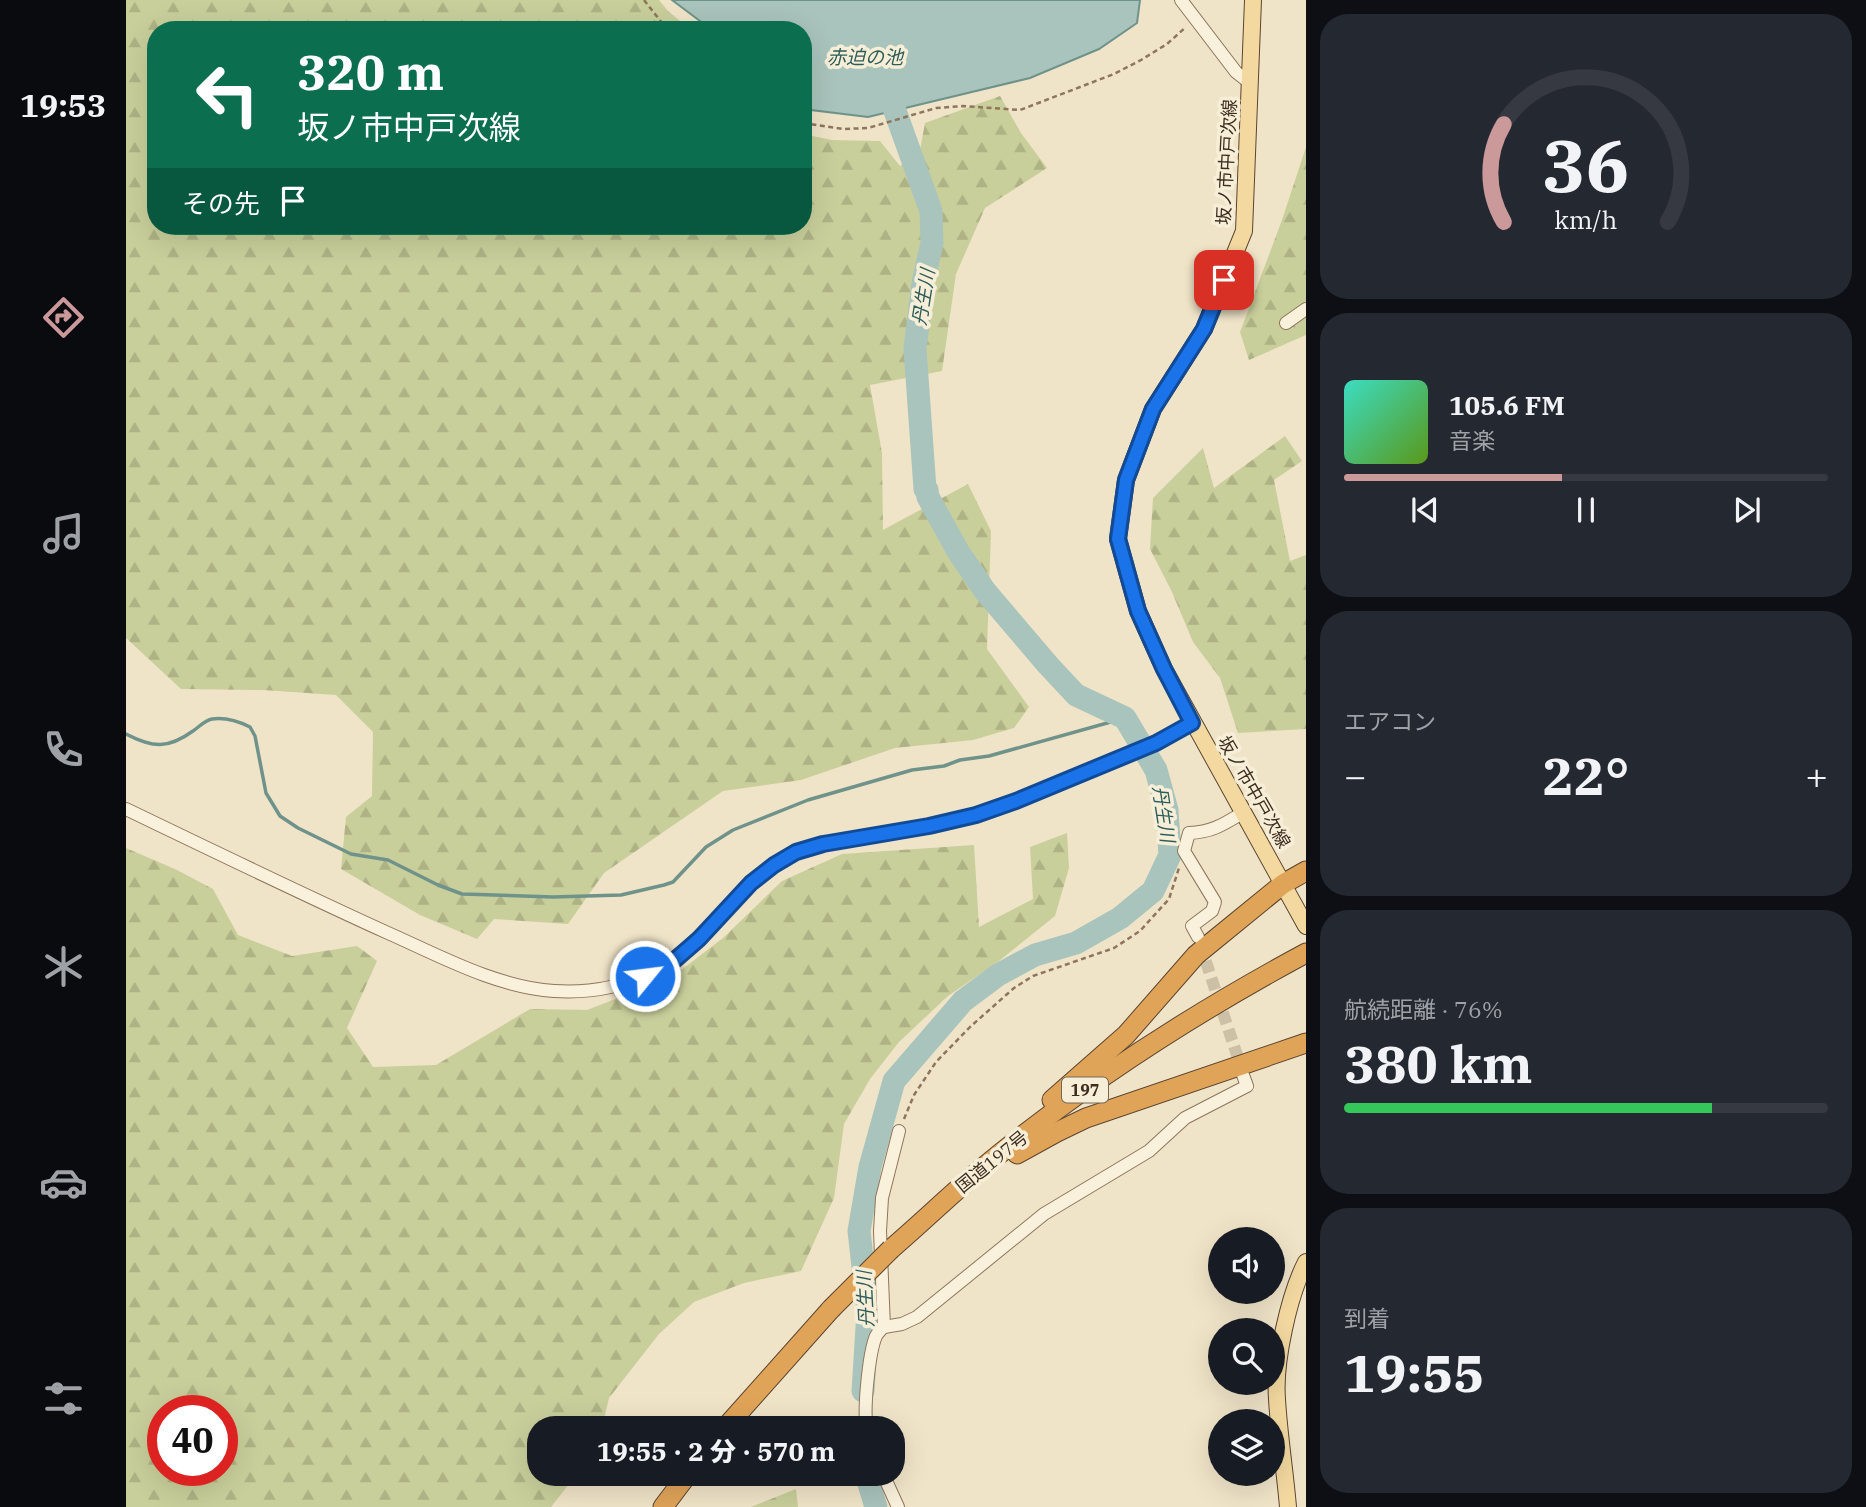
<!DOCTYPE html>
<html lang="ja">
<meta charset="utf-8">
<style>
body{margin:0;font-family:"IBM Plex Serif","Noto Sans JP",serif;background:#242831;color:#f1f3f6;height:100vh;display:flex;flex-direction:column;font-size:26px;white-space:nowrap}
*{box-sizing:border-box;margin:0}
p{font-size:23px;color:#9ea1a6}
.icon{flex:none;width:38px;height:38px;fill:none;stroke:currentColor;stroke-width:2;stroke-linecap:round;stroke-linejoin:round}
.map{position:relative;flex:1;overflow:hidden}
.sheet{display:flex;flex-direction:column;gap:14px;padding:14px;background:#0d0f14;width:560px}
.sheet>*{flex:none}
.guide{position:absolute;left:21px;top:21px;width:665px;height:214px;border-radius:28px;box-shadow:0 7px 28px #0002;background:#0b6e4f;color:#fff;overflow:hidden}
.fabs{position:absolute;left:1082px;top:1227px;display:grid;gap:14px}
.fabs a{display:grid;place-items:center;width:77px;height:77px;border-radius:50%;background:#171b24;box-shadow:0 7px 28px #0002;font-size:35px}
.speed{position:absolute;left:21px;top:1395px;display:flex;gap:14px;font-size:35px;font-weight:700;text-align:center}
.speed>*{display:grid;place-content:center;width:91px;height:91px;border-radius:50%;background:#171b24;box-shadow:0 7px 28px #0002;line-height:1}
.speed .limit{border:10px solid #d22;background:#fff;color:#111}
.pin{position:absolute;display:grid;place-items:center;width:60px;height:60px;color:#fff;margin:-30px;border-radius:14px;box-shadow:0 4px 10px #0006}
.me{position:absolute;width:77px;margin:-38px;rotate:61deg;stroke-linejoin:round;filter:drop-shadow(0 0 5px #0008)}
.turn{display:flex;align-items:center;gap:24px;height:147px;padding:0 35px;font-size:32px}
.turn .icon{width:91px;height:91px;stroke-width:2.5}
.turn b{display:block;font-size:49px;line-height:60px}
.then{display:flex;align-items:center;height:66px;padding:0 35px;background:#0003;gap:14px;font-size:26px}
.big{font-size:52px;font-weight:800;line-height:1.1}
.sheet .widget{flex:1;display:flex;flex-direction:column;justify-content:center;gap:10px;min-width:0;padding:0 24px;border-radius:28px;background:#242831}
.sheet .dial{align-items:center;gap:0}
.dial svg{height:182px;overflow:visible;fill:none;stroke:#363941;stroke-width:7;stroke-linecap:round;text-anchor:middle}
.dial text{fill:#f1f3f6;stroke:none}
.song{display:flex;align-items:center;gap:21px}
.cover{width:84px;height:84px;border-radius:10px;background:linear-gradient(135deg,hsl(170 70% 55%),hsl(90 70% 35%))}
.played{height:7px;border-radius:4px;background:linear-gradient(90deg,#cc999b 45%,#363941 45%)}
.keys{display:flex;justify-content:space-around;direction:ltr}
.heat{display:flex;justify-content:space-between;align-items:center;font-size:38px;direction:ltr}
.charge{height:10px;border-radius:5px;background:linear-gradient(90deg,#34c759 76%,#363941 0)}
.trip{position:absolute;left:401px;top:1416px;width:378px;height:70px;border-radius:28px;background:#171b24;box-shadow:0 7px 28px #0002;font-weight:800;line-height:70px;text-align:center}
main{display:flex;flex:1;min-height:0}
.tab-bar{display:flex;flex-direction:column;width:126px;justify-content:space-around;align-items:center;background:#090b0e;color:#9ea1a6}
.tab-bar .icon{width:49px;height:49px}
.tab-bar .on{color:#cc999b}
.tab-bar b{font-size:32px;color:#f1f3f6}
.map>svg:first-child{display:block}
.forest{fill:url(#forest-firs);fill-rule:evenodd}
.water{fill:#a9c4bc;stroke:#6f938a;stroke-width:2}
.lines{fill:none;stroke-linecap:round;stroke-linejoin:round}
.stream{stroke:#6f938a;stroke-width:3.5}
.river{stroke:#a9c4bc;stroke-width:23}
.minor-tunnel{stroke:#ccc0a6;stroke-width:12;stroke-dasharray:12 6;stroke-linecap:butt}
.minor-casing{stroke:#8d765c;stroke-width:14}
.major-casing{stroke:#5b4430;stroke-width:18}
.highway-casing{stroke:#5b4430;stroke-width:21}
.path{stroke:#8d765c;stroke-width:2.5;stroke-dasharray:5 3.5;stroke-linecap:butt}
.minor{stroke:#faf1dc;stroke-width:12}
.major{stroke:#f3d9a0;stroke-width:16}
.highway{stroke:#e0a458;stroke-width:19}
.highway-bridge-casing{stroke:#5b4430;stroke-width:21;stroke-linecap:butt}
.highway-bridge{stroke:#e0a458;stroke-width:19}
.route-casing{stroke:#114b97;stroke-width:18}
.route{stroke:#1a73e8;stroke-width:12}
.labels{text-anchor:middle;stroke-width:7;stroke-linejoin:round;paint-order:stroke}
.shield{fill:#f7eed8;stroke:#756857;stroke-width:2}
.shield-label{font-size:16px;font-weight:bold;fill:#3d2e20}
.street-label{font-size:18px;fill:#3d2e20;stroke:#f7eed8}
.water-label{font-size:19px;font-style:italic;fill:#2f5d5a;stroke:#f7eed8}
</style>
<main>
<nav class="tab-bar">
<b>19:53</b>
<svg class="icon on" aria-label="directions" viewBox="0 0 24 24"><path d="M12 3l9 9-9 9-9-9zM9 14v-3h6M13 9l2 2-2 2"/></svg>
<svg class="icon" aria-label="music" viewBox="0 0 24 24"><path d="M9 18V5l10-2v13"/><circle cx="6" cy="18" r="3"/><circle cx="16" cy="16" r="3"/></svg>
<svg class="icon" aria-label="phone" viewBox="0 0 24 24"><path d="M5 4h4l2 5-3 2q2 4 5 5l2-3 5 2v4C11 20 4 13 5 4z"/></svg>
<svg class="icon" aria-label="climate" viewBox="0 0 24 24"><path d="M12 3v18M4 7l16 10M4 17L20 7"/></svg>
<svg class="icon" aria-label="car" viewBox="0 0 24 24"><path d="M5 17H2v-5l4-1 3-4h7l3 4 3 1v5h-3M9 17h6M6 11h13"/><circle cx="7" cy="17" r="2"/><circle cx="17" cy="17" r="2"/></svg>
<svg class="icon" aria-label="filters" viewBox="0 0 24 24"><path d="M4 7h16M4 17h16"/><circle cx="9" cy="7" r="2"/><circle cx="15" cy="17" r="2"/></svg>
</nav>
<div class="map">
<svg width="1180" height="1507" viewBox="0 0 1180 1507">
<defs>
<pattern id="forest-firs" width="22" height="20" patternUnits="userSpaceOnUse" patternTransform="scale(1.75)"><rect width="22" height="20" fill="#c9cf9b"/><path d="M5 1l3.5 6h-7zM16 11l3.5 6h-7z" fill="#aeb285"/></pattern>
</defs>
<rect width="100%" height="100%" fill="#f0e4c8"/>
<g class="forest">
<polygon points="0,0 533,0 542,11 565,30 30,30 30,226 677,226 677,134 706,140 754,141 774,166 794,150 799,123 874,96 895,133 921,168 859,208 830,274 816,371 744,385 756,453 757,530 842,484 865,531 861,649 903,707 888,728 847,740 769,748 675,780 597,791 478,873 442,924 368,919 351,939 294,915 215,869 220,817 246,796 247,732 210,695 137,690 55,689 0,638"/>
<polygon points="1180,147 1180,335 1123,360 1114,332 1156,220"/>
<polygon points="1159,436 1176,461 1148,480 1164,561 1180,555 1180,729 1112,733 1094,678 1067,642 1046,592 1024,549 1027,498 1077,448 1088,488"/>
<path d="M 941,833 L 943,868 L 929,916 L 873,961 L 822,996 L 773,1042 L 744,1079 L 718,1124 L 708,1198 L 675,1271 L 618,1283 L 568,1302 L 533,1334 L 483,1398 L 476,1428 L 413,1428 L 413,1474 L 451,1474 L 425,1507 L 0,1507 L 0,848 L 51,870 L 87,889 L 112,935 L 166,956 L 231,946 L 251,961 L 221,1028 L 247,1067 L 310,1065 L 404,1009 L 461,1010 L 546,977 L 597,938 L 656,881 L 716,854 L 848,845 L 853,927 L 907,899 L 904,847 ZM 96,1410 L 96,1470 L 37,1470 L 37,1410 Z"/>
<polygon points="670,1489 672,1507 625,1507"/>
</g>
<polygon class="water" points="546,0 1014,0 1011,23 973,49 904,78 742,117 677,109 677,30 586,30"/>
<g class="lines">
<path class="stream" d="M 0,734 C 27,748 42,749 67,731 C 73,727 79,720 86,719 C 100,717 112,721 124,727 L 129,736 L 140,793 L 154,816 L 172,828 L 225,854 L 262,860 L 312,885 L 336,894 L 427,897 L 495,895 L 538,885 L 547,882 L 580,847 L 607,830 L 682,800 L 786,770 L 818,766 L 834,760 L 863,756 L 999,718"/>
<g class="river">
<polyline points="737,1391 742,1311 733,1231 744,1167 768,1081 837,1001 872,975 909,955 950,943 994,918 1027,891 1044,855 1041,810 1030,770 999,718 950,695 922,665 859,591 833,553 802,497 801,490 799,489 789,349 797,283 806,243 805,211 764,97 772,83"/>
<polyline points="740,1474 750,1507"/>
</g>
<polyline class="minor-tunnel" points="1074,944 1116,1070"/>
<defs>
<g id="minor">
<polyline points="1055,0 1110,72 1124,83"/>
<polyline points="1160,323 1180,309"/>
<path d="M 0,809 C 87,851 174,893 262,933 C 314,956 370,987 428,991 C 459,993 492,988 520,975 C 582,946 611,879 670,852 C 687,844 708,842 727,840 C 753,836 778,831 803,826 C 854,815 901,797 948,777 C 989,761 1028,744 1066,723"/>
<path d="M 1072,937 L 1066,926 L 1086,911 L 1089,902 L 1058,851 L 1063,833 C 1087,832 1098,824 1118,812"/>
<polyline points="758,1327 776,1324 791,1317 918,1214 1023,1151 1059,1118 1121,1086 1117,1075"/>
<path d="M 741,1428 C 737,1411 743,1352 750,1336 C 751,1334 756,1328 758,1327 L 754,1231 L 756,1198 L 773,1131"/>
<polyline points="757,1474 772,1507"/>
</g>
<g id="major">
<polyline points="1127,0 1118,231 1078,329 1027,409 1000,480 992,539 1012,611 1038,669 1180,926"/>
<path d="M 1162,1507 C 1159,1471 1153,1435 1151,1399 C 1148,1362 1163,1295 1180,1262"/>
</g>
<g id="highway">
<polyline points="926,1100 1000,1035 1070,955 1157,884 1180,871"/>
<polyline points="891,1154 931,1132 960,1118 1180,1043"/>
<path d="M 765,1249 C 793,1225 820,1199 848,1175 C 950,1089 1063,1016 1180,953"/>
<polyline points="599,1428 705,1309"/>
<polyline points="537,1507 562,1474"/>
</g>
</defs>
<use href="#minor" class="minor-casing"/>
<use href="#major" class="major-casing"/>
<use href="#highway" class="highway-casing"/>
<g class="path">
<polyline points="518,0 536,23 544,30"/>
<polyline points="677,123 718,129 742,128 810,108 837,106 894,110 988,74 1015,60 1041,44 1060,27"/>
<polyline points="778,1119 788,1095 810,1062 844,1027 888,988 907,976 988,948 1014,931 1043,899 1053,868"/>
</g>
<use href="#minor" class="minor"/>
<use href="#major" class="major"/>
<use href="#highway" class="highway"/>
<defs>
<polyline id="highway-bridge" points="705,1309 765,1249"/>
</defs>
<use href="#highway-bridge" class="highway-bridge-casing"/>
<use href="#highway-bridge" class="highway-bridge"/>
</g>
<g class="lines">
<defs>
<polyline id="route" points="519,976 550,959 573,939 625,883 648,865 670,852 697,844 803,826 850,815 890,801 1030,743 1066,723 1038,669 1012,611 992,539 1000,480 1027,409 1078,329 1098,280"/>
</defs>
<use href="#route" class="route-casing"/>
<use href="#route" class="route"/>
</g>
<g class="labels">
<rect class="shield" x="936" y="1077.5" width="46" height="25" rx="5"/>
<g class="shield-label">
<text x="959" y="1096">197</text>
</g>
<g class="street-label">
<text transform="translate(1101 162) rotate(-87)" y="6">坂ノ市中戸次線</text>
<text transform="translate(1128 792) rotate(60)" y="6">坂ノ市中戸次線</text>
<text transform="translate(866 1162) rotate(-39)" y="6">国道197号</text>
</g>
<g class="water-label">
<text x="739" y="64">赤迫の池</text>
<text transform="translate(797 297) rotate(-81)" y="7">丹生川</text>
<text transform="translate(1038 814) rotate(81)" y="7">丹生川</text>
<text transform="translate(739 1299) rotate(-93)" y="7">丹生川</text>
</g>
</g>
</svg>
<div class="fabs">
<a><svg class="icon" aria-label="sound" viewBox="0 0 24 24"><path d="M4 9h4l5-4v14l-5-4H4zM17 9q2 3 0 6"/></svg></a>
<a><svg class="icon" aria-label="search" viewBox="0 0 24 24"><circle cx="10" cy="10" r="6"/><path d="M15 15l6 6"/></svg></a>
<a><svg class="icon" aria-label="layers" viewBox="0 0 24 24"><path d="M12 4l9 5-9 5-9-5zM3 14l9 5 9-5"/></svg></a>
</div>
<div class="speed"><div class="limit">40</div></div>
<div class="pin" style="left:1098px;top:280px;background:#d93025"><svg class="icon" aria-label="arrive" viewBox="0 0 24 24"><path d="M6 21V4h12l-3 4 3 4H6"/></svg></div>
<svg class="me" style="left:519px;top:976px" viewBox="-20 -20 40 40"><circle r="17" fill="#1a73e8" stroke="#fff" stroke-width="3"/><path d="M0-11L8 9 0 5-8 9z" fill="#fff"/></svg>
<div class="trip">19:55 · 2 分 · 570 m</div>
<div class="guide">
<div class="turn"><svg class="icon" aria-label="left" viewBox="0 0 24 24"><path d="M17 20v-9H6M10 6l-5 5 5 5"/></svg><div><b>320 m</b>坂ノ市中戸次線</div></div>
<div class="then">その先<svg class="icon" aria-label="arrive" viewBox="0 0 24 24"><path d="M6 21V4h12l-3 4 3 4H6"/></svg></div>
</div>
</div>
<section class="sheet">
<div class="widget dial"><svg viewBox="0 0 100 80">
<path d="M14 69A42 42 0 1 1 86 69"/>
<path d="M14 69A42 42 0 0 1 14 26" stroke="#cc999b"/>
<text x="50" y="56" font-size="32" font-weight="700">36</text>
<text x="50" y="72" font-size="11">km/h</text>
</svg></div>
<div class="widget">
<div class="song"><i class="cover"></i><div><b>105.6 FM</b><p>音楽</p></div></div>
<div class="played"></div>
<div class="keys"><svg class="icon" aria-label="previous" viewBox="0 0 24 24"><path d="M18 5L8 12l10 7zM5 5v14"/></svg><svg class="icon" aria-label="pause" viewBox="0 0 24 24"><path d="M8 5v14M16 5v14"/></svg><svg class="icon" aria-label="next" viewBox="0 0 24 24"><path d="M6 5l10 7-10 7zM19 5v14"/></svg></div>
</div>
<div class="widget"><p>エアコン</p>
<div class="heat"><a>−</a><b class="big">22°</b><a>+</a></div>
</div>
<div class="widget"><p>航続距離 · 76%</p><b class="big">380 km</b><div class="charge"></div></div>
<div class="widget"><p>到着</p><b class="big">19:55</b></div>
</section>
</main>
